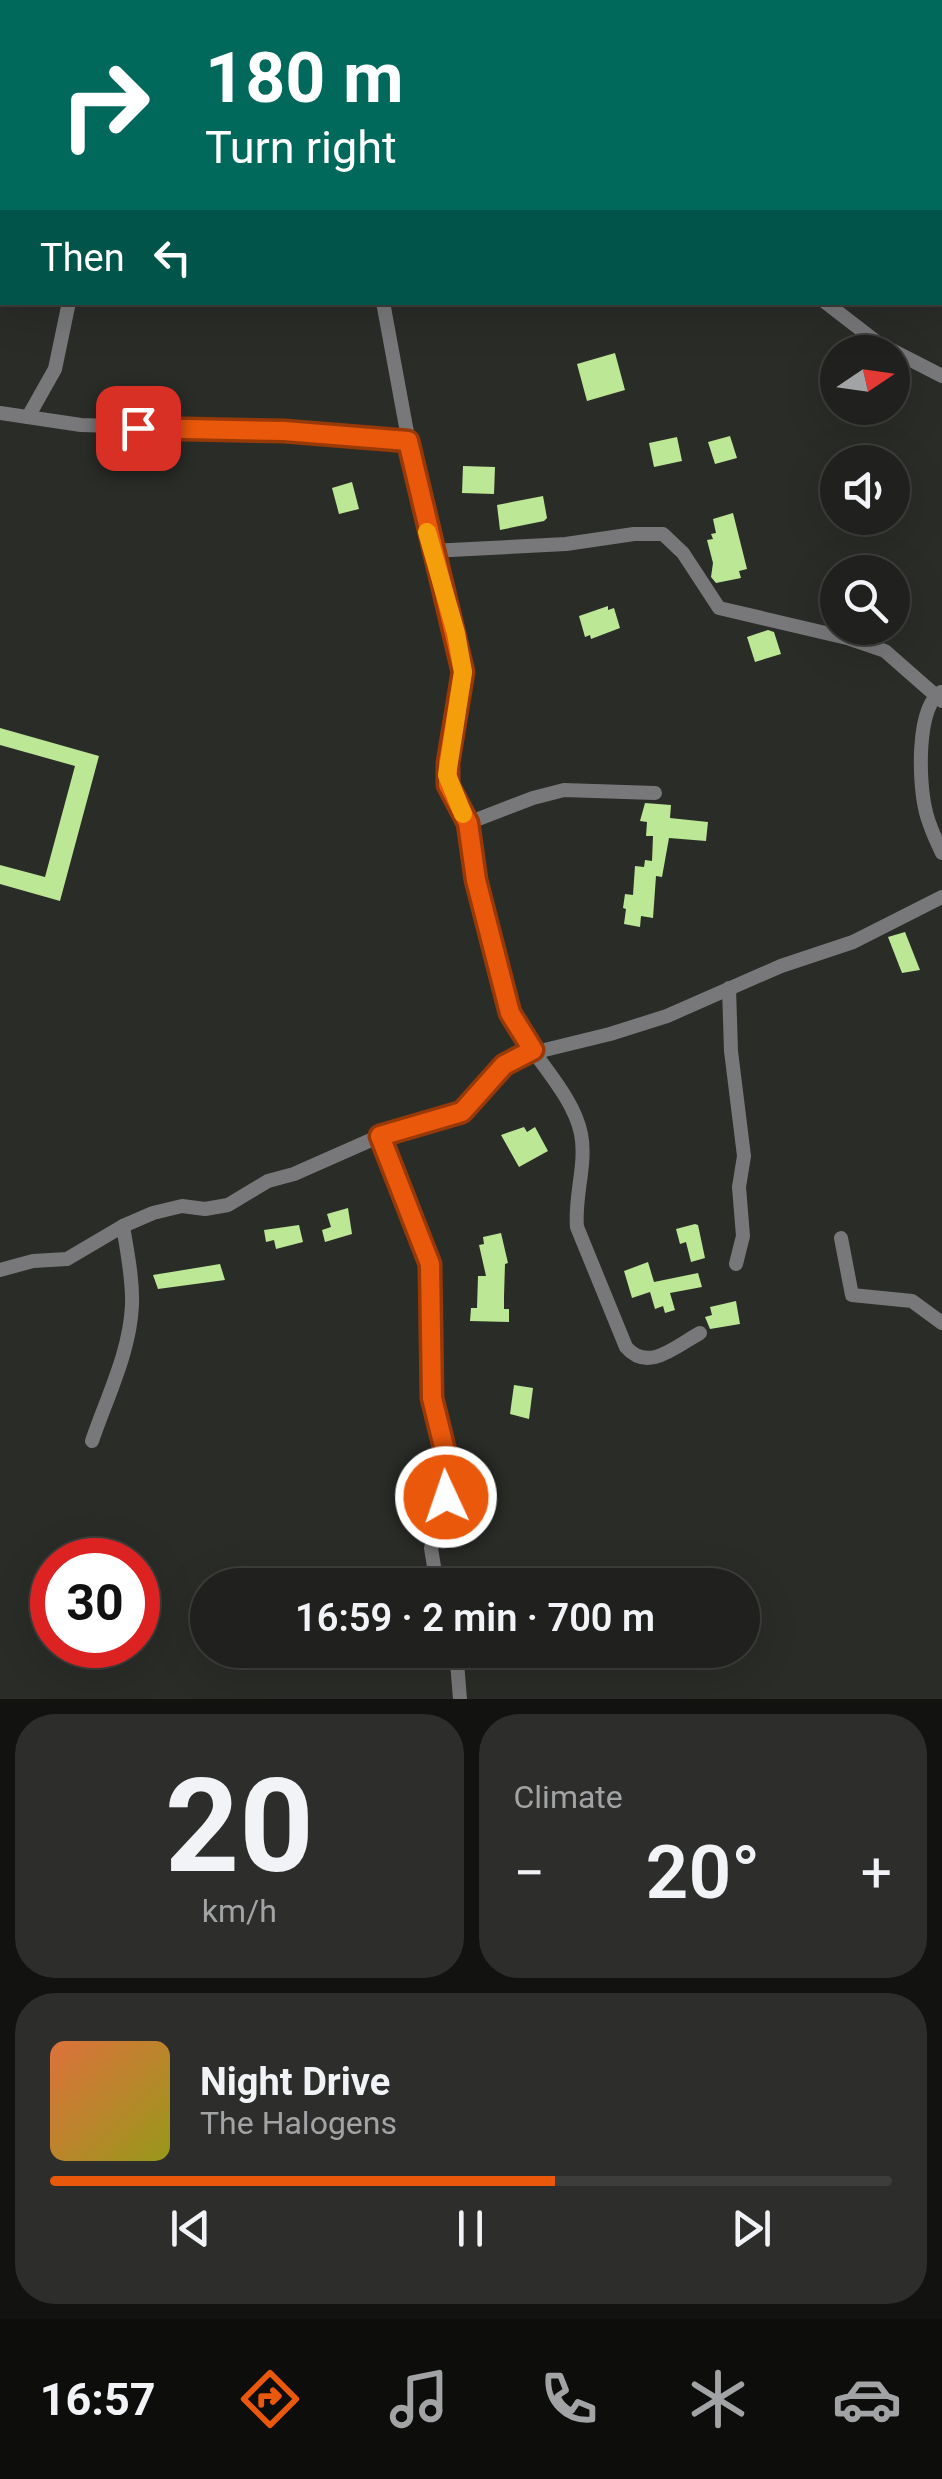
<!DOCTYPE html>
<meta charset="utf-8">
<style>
body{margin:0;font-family:Roboto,sans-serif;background:#2d2e2b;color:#f1f3f6;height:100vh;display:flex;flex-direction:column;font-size:38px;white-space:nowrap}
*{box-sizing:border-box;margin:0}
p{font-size:32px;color:#a2a3a4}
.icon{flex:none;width:55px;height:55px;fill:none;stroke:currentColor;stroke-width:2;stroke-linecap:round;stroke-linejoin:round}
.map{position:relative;height:1699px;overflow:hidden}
.details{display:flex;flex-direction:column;gap:15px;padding:15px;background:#121210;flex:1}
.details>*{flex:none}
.top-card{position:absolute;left:0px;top:0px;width:942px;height:305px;box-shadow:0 10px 40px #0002,0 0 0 2px #3d3e3c;background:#00695c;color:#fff;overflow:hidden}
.needle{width:65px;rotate:77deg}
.fabs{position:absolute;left:820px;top:335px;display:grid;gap:20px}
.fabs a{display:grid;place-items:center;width:90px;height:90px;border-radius:50%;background:#20211e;box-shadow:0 10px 40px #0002,0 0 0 2px #3d3e3c;font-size:50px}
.speed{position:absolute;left:30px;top:1538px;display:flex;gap:20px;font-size:50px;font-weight:700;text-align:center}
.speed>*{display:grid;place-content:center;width:130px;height:130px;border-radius:50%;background:#20211e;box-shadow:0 10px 40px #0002,0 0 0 2px #3d3e3c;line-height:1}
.speed .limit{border:15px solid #d22;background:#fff;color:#111}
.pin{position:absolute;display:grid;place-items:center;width:85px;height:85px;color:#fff;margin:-42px;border-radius:20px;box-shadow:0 5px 15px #0006}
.me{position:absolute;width:110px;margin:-55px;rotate:357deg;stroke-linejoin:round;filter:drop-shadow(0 0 8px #0008)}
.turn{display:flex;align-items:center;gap:35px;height:210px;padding:0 40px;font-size:45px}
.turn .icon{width:130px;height:130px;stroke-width:2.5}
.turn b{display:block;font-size:70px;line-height:85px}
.then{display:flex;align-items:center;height:95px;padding:0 40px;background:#0003;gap:20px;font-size:38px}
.big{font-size:75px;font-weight:600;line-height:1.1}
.details .tile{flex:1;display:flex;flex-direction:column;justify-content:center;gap:15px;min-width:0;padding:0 35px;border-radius:40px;background:#2d2e2b}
.details .dial{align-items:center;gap:0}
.dial b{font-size:130px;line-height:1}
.song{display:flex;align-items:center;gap:30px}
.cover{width:120px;height:120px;border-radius:15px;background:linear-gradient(135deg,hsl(20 70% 55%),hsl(60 70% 35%))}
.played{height:10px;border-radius:5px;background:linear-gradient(90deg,#ea580c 60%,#3d3e3c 60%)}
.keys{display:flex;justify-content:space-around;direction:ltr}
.heat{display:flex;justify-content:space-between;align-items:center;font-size:55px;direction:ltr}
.details .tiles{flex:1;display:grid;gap:15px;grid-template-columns:1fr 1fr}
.tile:last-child{grid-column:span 2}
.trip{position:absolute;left:190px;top:1568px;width:570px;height:100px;border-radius:50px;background:#20211e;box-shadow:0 10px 40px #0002,0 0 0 2px #3d3e3c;font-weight:600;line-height:100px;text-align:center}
.menu{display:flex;height:160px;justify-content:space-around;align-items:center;background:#0d0d0c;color:#a2a3a4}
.menu .icon{width:70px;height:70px}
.menu .selected{color:#ea580c}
.menu b{font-size:45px;color:#f1f3f6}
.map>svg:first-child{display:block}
.building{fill:#bce795}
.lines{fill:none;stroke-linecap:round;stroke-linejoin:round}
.minor{stroke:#78787a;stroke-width:14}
.route-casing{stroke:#983908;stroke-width:25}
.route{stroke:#ea580c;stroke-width:18}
.slow{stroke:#f59e0b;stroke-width:18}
</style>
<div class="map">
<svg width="942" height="1699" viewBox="0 0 942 1699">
<rect width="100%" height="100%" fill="#2a2c28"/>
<g class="building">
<polygon points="615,353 625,390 587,401 577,364"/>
<polygon points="730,436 737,458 715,464 708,442"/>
<polygon points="677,437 682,461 654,467 649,443"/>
<polygon points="463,466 495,467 494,494 462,493"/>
<polygon points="352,482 359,509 339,514 332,488"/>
<polygon points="543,496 547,518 544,521 500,530 497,505"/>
<polygon points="733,513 747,569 739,571 741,578 716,583 711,577 713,563 707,540 713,539 711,534 716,533 713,519"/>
<polygon points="608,606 608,610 614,608 620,628 591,639 590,635 585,637 579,616"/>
<polygon points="768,630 774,632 781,654 755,662 747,637"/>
<polygon points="0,728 99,756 60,901 0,884 0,865 45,877 75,766 0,745"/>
<polygon points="645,803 671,805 670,818 708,822 706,841 669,838 662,877 656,876 653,918 641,916 640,927 624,924 626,909 623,908 625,894 633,895 635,866 644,867 645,860 652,861 653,836 646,836 647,822 640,821"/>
<polygon points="905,932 920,970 902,973 888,937"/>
<polygon points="524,1127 527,1132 535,1127 548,1151 519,1167 501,1135"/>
<polygon points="348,1208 352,1234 325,1242 322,1230 331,1227 327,1214"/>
<polygon points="695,1224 698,1225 705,1258 691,1262 686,1242 680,1244 676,1229"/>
<polygon points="299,1225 303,1242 276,1249 274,1240 266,1242 264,1230"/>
<polygon points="501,1233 508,1263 505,1264 504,1297 504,1309 509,1309 509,1322 470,1321 471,1308 477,1308 478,1276 486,1276 479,1245 484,1244 483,1237"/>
<polygon points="648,1262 654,1282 698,1273 702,1287 670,1293 675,1310 665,1313 663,1306 655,1309 650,1292 632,1298 624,1271"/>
<polygon points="220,1264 225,1280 158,1289 153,1275"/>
<polygon points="736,1301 740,1324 710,1329 705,1317 712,1315 710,1307"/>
<polygon points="514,1385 533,1388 529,1419 510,1414"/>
</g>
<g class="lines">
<g class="minor">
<polyline points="407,0 412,2"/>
<polyline points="133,2 134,0"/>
<polyline points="335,2 335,0"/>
<polyline points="891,2 894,0"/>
<polyline points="0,250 2,250"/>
<path d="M 383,302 L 416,481 L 431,551 L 456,633 L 463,672 L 447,775 L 468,823 L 476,879 L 510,1013 C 527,1052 573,1092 581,1134 C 587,1164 574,1197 577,1227 L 626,1347 C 648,1373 676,1346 700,1333"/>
<polyline points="825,302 878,343 942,376"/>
<polyline points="0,413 81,425 284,431 408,441"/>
<polyline points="28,417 55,369 69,302"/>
<polyline points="431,551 566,544 634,534 663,534 683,553 719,608 847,638 885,651 942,701"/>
<path d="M 941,692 C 916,708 919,781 925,808 C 928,824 935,838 942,853"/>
<polyline points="468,823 533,798 564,790 655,793"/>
<polyline points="729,988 731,1051 744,1156 739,1187 743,1236 736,1264"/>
<polyline points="380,1136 424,1245 432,1280 432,1397 450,1471 447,1497 431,1548 437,1585"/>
<polyline points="841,1238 852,1295 912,1301 942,1323"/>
<polyline points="0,1270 33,1261 67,1259 123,1226 153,1213 182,1206 205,1209 228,1205 268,1181 294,1174 380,1136 455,1115 470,1104 503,1065 516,1057 610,1034 667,1016 781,966 853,942 942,897"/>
<path d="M 92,1441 C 107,1397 130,1352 132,1305 C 133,1279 127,1251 123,1226"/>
<polyline points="456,1650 460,1699"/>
</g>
</g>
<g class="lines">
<defs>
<polyline id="route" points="138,428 284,431 408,441 463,672 448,763 448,785 468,823 476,880 510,1013 533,1050 504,1065 462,1112 380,1136 430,1264 432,1398 450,1471 446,1497"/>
</defs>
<use href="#route" class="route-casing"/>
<use href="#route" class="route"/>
<polyline class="slow" points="427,532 456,633 463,672 447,775 463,814"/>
</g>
</svg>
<div class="fabs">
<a><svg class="needle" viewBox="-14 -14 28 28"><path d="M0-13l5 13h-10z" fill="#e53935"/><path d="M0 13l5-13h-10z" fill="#a2a3a4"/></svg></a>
<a><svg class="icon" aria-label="sound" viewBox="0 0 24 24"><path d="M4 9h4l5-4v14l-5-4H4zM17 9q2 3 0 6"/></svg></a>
<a><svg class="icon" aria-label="search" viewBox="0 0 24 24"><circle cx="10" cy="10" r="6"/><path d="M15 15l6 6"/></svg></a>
</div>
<div class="speed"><div class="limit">30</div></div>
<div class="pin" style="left:138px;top:428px;background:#d93025"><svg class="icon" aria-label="arrive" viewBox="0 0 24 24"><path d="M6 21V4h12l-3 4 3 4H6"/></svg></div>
<svg class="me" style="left:446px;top:1497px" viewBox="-20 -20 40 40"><circle r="17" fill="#ea580c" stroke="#fff" stroke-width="3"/><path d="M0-11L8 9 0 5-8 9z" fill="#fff"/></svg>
<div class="trip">16:59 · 2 min · 700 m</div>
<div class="top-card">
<div class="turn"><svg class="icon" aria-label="right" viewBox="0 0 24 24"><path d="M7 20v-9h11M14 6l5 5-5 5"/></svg><div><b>180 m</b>Turn right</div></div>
<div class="then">Then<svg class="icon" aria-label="left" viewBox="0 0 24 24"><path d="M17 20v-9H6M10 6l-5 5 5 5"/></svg></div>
</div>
</div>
<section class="details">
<div class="tiles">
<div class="tile dial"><b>20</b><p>km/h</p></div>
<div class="tile"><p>Climate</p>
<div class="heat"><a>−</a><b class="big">20°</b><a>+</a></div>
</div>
<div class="tile">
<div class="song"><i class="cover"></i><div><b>Night Drive</b><p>The Halogens</p></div></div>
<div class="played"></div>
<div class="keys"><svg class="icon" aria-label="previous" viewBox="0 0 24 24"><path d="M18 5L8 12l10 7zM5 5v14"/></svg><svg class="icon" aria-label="pause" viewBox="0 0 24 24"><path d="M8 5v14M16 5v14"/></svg><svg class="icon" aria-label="next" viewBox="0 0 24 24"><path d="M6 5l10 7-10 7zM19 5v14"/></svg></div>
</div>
</div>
</section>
<nav class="menu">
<b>16:57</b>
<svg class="icon selected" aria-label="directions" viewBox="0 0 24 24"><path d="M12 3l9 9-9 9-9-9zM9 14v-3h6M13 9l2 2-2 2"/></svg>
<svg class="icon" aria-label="music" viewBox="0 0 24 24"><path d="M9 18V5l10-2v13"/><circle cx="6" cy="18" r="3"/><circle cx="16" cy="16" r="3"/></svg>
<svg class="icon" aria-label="phone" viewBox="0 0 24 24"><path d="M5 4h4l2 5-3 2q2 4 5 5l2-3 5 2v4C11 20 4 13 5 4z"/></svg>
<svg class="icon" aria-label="climate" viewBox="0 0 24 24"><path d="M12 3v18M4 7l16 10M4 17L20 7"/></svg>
<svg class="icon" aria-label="car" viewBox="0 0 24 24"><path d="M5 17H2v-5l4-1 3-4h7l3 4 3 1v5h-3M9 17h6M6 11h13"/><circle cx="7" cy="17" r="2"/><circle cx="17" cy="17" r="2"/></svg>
</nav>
